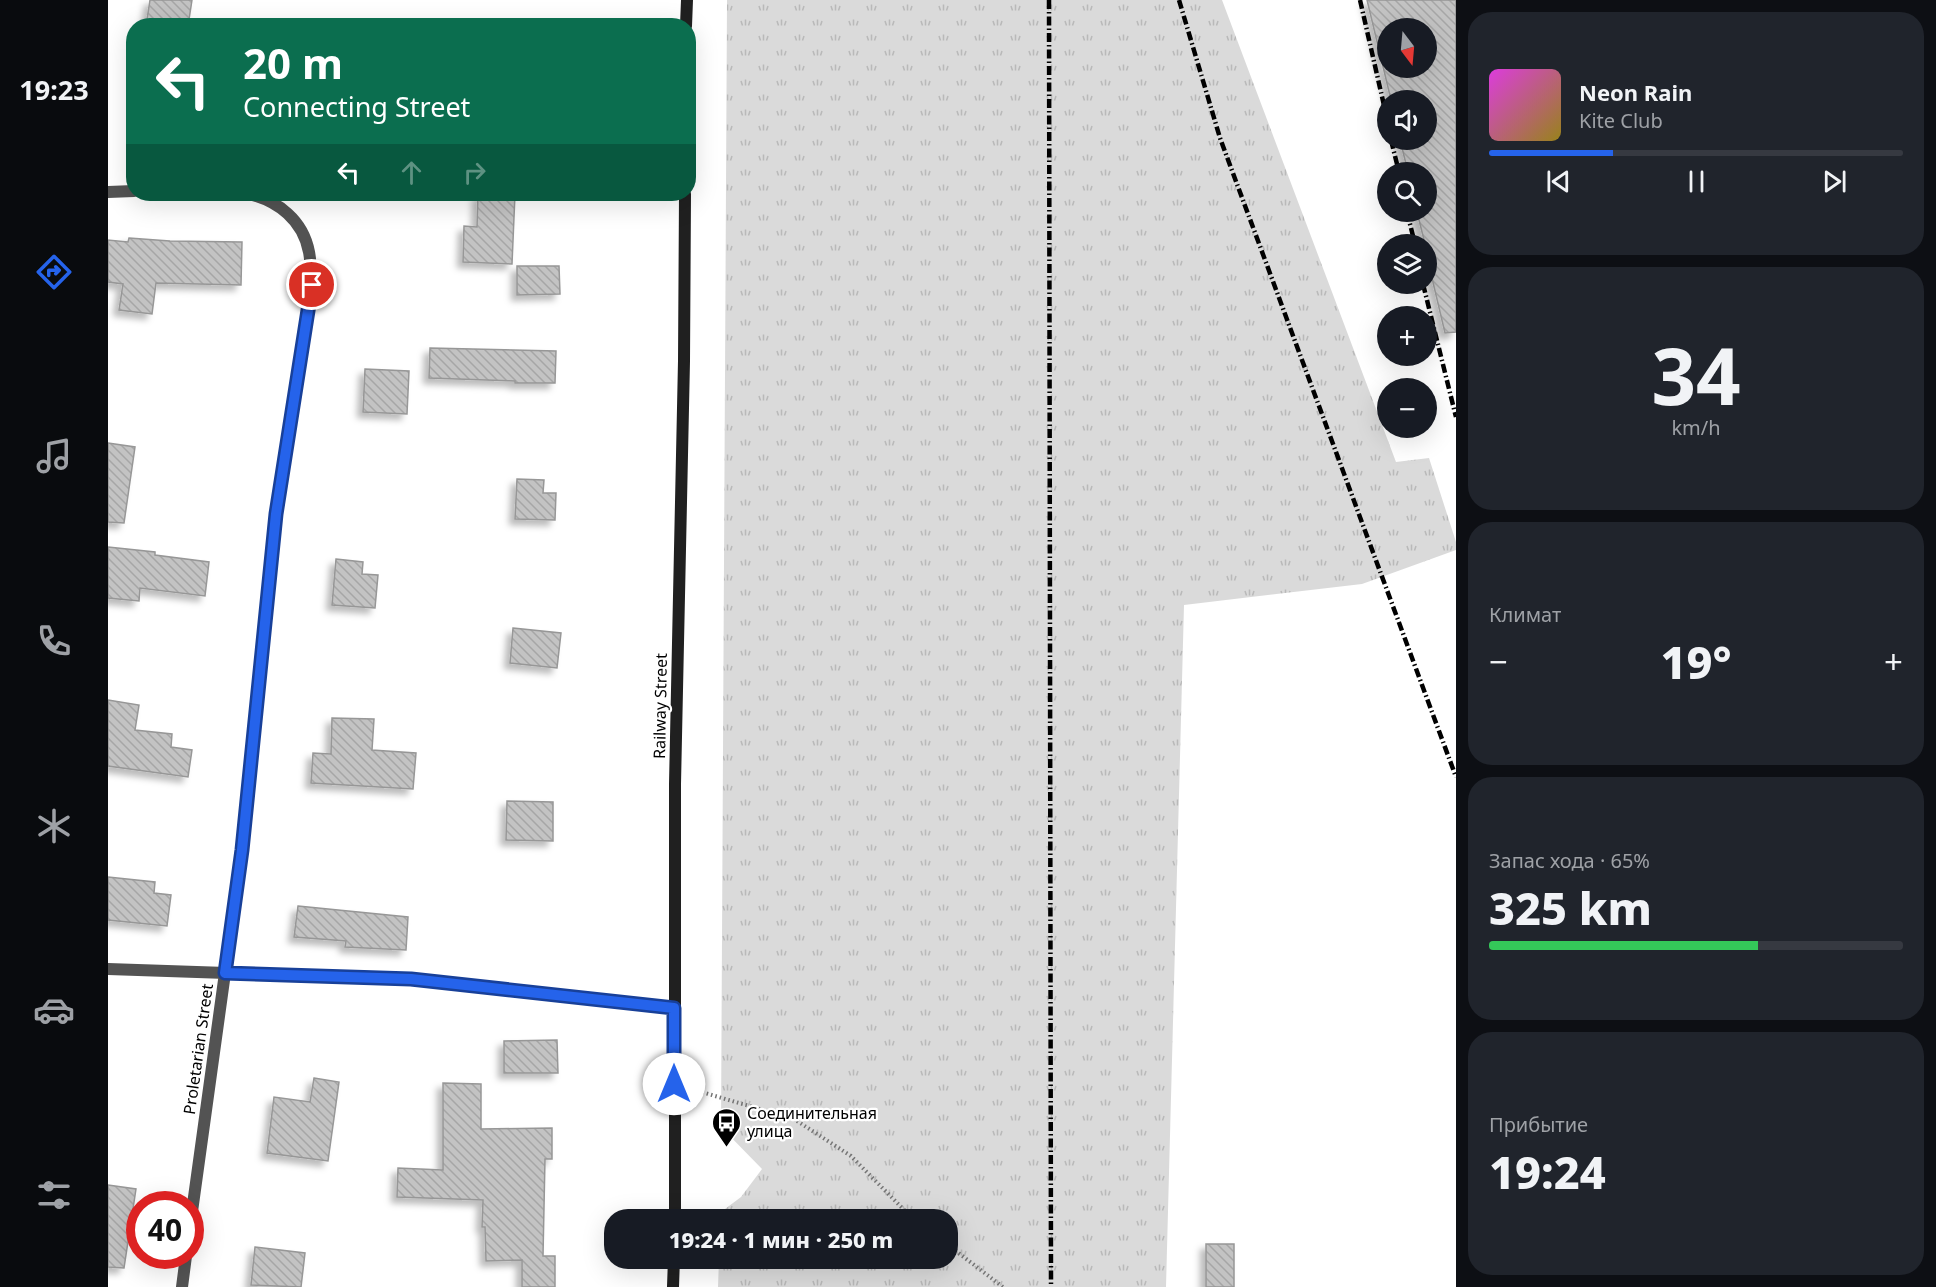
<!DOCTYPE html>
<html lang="ru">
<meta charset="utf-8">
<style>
body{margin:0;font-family:"Noto Sans",sans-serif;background:#20242c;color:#f1f3f6;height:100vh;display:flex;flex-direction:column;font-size:22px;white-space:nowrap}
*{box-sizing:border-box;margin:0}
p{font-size:20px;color:#9ea1a6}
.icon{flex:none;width:33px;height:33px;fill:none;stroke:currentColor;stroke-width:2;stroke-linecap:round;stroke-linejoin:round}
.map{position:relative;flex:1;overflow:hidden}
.side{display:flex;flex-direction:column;gap:12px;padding:12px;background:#0d0f14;width:480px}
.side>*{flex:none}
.hud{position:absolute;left:18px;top:18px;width:570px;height:183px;border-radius:24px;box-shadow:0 6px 24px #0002;background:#0b6e4f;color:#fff;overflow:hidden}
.needle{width:39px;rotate:164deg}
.buttons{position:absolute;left:1269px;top:18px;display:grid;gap:12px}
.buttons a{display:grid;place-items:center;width:60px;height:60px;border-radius:50%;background:#171b24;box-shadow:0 6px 24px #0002;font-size:30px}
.speed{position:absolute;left:18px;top:1191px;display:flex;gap:12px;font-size:30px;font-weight:700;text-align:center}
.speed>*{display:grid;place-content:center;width:78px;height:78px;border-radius:50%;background:#171b24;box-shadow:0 6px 24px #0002;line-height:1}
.speed .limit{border:9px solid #d22;background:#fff;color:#111}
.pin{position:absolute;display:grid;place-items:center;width:51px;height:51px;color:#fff;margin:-26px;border:3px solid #fff;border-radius:50%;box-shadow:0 2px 6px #0007}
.me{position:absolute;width:66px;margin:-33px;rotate:0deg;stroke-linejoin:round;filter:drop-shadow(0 0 4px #0008)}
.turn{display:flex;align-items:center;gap:21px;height:126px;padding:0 18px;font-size:27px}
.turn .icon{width:78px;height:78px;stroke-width:2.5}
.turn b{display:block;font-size:42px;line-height:51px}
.lanes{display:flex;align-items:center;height:57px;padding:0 18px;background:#0003;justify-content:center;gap:30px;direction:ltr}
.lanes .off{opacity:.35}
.big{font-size:45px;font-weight:800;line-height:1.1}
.side .card{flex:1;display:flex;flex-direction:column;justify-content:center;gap:9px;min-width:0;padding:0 21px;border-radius:24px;background:#20242c}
.side .dial{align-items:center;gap:0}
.dial b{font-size:78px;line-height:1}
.song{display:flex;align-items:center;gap:18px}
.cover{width:72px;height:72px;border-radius:9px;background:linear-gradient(135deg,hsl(300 70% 55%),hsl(50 70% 35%))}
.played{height:6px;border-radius:3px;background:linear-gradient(90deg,#2563eb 30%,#363941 30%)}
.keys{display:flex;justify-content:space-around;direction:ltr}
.heat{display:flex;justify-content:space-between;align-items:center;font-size:33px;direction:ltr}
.charge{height:9px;border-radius:4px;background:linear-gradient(90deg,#34c759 65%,#363941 0)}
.trip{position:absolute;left:496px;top:1209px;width:354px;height:60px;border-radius:24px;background:#171b24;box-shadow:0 6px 24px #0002;font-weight:800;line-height:60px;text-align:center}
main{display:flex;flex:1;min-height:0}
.dock{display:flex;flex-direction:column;width:108px;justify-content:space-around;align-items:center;background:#090b0e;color:#9ea1a6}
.dock .icon{width:42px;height:42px}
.dock .selected{color:#2563eb}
.dock b{font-size:27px;color:#f1f3f6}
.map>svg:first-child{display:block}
.grass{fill:url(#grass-tufts)}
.building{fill:url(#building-back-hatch);stroke:#979797;stroke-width:1.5;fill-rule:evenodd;filter:url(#shadow)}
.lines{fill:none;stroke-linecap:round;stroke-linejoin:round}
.path{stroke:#757575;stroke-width:4;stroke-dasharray:1.5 3;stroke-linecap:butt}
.street{stroke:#535353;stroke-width:12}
.secondary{stroke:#202020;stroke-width:12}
.rail{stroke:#000;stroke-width:4.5;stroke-dasharray:9 3 1.5 3;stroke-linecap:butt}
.route-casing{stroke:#184099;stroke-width:15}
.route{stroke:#2563eb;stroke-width:10}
.labels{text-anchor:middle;stroke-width:4.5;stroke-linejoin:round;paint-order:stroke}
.street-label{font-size:16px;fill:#000;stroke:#fff}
.poi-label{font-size:16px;fill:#000;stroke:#fff;text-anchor:start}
</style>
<main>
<nav class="dock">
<b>19:23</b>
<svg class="icon selected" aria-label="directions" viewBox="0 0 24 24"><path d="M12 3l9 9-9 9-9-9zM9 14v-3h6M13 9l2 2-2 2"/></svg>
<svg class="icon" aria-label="music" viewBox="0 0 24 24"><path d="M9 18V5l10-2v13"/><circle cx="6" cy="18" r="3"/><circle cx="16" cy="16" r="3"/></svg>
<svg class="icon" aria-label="phone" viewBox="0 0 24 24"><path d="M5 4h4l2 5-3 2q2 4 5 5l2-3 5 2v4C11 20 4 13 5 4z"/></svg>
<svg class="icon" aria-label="climate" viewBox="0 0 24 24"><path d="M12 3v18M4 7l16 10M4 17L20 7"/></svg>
<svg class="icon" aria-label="car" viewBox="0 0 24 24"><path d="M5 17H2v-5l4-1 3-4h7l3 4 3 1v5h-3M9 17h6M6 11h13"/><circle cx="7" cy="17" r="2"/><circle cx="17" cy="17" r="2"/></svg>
<svg class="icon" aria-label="filters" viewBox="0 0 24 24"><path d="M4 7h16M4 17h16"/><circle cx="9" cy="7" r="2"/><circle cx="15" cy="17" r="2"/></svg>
</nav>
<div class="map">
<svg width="1348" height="1287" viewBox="0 0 1348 1287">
<defs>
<pattern id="grass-tufts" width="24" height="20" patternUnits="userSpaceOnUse" patternTransform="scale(1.5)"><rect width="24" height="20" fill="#dadada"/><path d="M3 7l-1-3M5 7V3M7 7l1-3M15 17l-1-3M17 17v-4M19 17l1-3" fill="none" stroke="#b9b9b9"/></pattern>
<pattern id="building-back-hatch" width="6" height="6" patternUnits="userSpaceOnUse" patternTransform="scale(1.5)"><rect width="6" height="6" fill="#c3c3c3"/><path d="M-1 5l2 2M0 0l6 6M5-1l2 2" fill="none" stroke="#a6a6a6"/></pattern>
<filter id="shadow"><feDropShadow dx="-5.5" dy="5.5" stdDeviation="3" flood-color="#0004"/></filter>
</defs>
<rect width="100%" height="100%" fill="#fff"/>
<polygon class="grass" points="619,0 1114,0 1288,462 1321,458 1348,542 1348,550 1254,584 1076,605 1058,1287 610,1287 611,1259 840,1258 840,1220 613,1219 613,1212 633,1197 654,1169 613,1127"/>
<g class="building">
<polygon points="42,0 84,0 80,26 38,26"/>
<path d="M 1259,0 L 1348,0 L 1348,332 L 1337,333 L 1318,253 L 1318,244 L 1317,244 L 1309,212 L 1318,212 L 1318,172 L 1300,172 L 1292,140 L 1318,140 L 1318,100 L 1283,100 ZM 1280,28 L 1318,28 L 1318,68 L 1280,68 Z"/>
<polygon points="370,194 407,194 404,264 355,262 356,226 369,227"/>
<polygon points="21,238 62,241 134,242 133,285 48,283 44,314 11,310 15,284 0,282 0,240 20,242"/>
<polygon points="409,266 451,266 452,294 409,295"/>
<polygon points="322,348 448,351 447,383 407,383 407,381 321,378"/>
<polygon points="257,369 301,371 299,414 255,412"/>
<polygon points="0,443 27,447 16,523 0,522"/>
<polygon points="409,479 436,480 435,493 448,493 447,520 407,519"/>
<polygon points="0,547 47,552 47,555 101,562 97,596 32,588 31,601 0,598"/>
<polygon points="228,559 255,562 254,574 270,575 267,608 224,605"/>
<polygon points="405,628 453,633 449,668 402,663"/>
<polygon points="0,700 31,705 27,730 64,734 63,747 84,750 80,777 0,766"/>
<polygon points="224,718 266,719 264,750 308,753 305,789 203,783 205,753 223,754"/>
<polygon points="399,801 445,802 445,841 398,840"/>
<polygon points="0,877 47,882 46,893 63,895 59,926 0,920"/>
<polygon points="190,906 300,917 298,950 237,947 238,941 186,937"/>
<polygon points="449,1040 450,1073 396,1073 396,1041"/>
<polygon points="206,1078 231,1082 220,1161 159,1153 166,1097 202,1102"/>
<polygon points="335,1083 373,1084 373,1129 444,1128 444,1159 437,1159 435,1256 447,1256 447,1287 414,1287 414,1260 378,1261 377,1227 374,1227 375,1200 289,1197 290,1168 335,1170"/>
<polygon points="0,1185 28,1189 16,1268 0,1267"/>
<rect x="1098" y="1244" width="28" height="43"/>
<polygon points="147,1247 197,1253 193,1287 143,1285"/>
</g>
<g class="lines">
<g class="path">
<polyline points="590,1091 686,1119 743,1156 806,1220"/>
<polyline points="840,1245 895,1287"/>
</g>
<g class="street">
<polyline points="0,192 26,191"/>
<polyline points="0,969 303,979 566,1008"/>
<path d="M 82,1226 L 134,850 L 168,514 L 204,285 C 203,274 203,262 201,252 C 195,220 170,201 141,194"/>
<polyline points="74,1287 78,1256"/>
</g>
<g class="secondary">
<polyline points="578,26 579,0"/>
<polyline points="567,1220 567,784 576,361 577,194"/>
<polyline points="565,1287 566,1258"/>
</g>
<g class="rail">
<polyline points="941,0 943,1287"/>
<polyline points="1071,0 1112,138 1348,777"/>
<polyline points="1252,0 1280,123"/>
<polyline points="1283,140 1291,172"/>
<polyline points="1299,212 1307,244"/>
<polyline points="1315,284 1348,417"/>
</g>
</g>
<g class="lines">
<defs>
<polyline id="route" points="204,285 168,514 134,850 117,973 303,979 566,1008 566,1084"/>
</defs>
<use href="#route" class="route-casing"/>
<use href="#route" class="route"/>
</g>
<defs>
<symbol id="bus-pin" viewBox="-11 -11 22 30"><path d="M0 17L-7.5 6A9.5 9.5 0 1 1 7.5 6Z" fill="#000" stroke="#fff"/><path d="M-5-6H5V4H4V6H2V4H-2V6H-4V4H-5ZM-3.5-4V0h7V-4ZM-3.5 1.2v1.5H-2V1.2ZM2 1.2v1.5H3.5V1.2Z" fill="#fff"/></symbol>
</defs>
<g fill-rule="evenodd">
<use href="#bus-pin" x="602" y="1106" width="33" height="45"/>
</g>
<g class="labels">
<g class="street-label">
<text transform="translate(552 706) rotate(-89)" y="6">Railway Street</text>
<text transform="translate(90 1049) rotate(-82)" y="6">Proletarian Street</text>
</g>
<g class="poi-label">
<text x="639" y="1119">Соединительная<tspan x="639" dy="18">улица</tspan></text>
</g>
</g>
</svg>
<div class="buttons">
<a><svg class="needle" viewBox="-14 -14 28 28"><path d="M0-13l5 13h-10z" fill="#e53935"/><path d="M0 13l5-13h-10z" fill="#9ea1a6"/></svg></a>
<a><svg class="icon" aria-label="sound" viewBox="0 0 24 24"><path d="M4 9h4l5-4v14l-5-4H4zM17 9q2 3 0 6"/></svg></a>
<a><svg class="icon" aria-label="search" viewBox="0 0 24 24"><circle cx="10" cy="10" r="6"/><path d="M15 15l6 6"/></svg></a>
<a><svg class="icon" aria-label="layers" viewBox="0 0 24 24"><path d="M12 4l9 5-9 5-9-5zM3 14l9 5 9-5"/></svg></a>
<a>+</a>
<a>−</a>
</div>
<div class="speed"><div class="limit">40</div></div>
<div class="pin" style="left:204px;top:285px;background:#d93025"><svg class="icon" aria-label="arrive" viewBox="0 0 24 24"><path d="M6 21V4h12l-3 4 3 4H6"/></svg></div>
<svg class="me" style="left:566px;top:1084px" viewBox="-20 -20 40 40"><circle r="19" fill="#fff"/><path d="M0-13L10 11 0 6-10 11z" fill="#2563eb"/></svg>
<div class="trip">19:24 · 1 мин · 250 m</div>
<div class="hud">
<div class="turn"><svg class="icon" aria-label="left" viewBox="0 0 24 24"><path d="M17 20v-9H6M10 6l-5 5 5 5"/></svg><div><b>20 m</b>Connecting Street</div></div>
<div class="lanes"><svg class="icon" aria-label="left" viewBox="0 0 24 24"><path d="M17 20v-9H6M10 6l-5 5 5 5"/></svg><svg class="icon off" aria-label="ahead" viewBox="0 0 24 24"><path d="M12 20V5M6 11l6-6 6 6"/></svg><svg class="icon off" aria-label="right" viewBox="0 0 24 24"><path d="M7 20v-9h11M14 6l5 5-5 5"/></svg></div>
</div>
</div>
<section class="side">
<div class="card">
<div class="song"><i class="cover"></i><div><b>Neon Rain</b><p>Kite Club</p></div></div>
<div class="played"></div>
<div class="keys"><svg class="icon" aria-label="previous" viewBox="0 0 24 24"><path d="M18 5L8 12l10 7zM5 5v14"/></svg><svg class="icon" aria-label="pause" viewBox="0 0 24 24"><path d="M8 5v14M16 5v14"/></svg><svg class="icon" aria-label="next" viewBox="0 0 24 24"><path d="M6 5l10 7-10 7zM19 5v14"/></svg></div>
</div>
<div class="card dial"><b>34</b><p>km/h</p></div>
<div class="card"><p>Климат</p>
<div class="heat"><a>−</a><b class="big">19°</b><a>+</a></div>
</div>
<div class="card"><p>Запас хода · 65%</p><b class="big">325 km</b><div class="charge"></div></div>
<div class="card"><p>Прибытие</p><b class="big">19:24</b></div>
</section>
</main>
